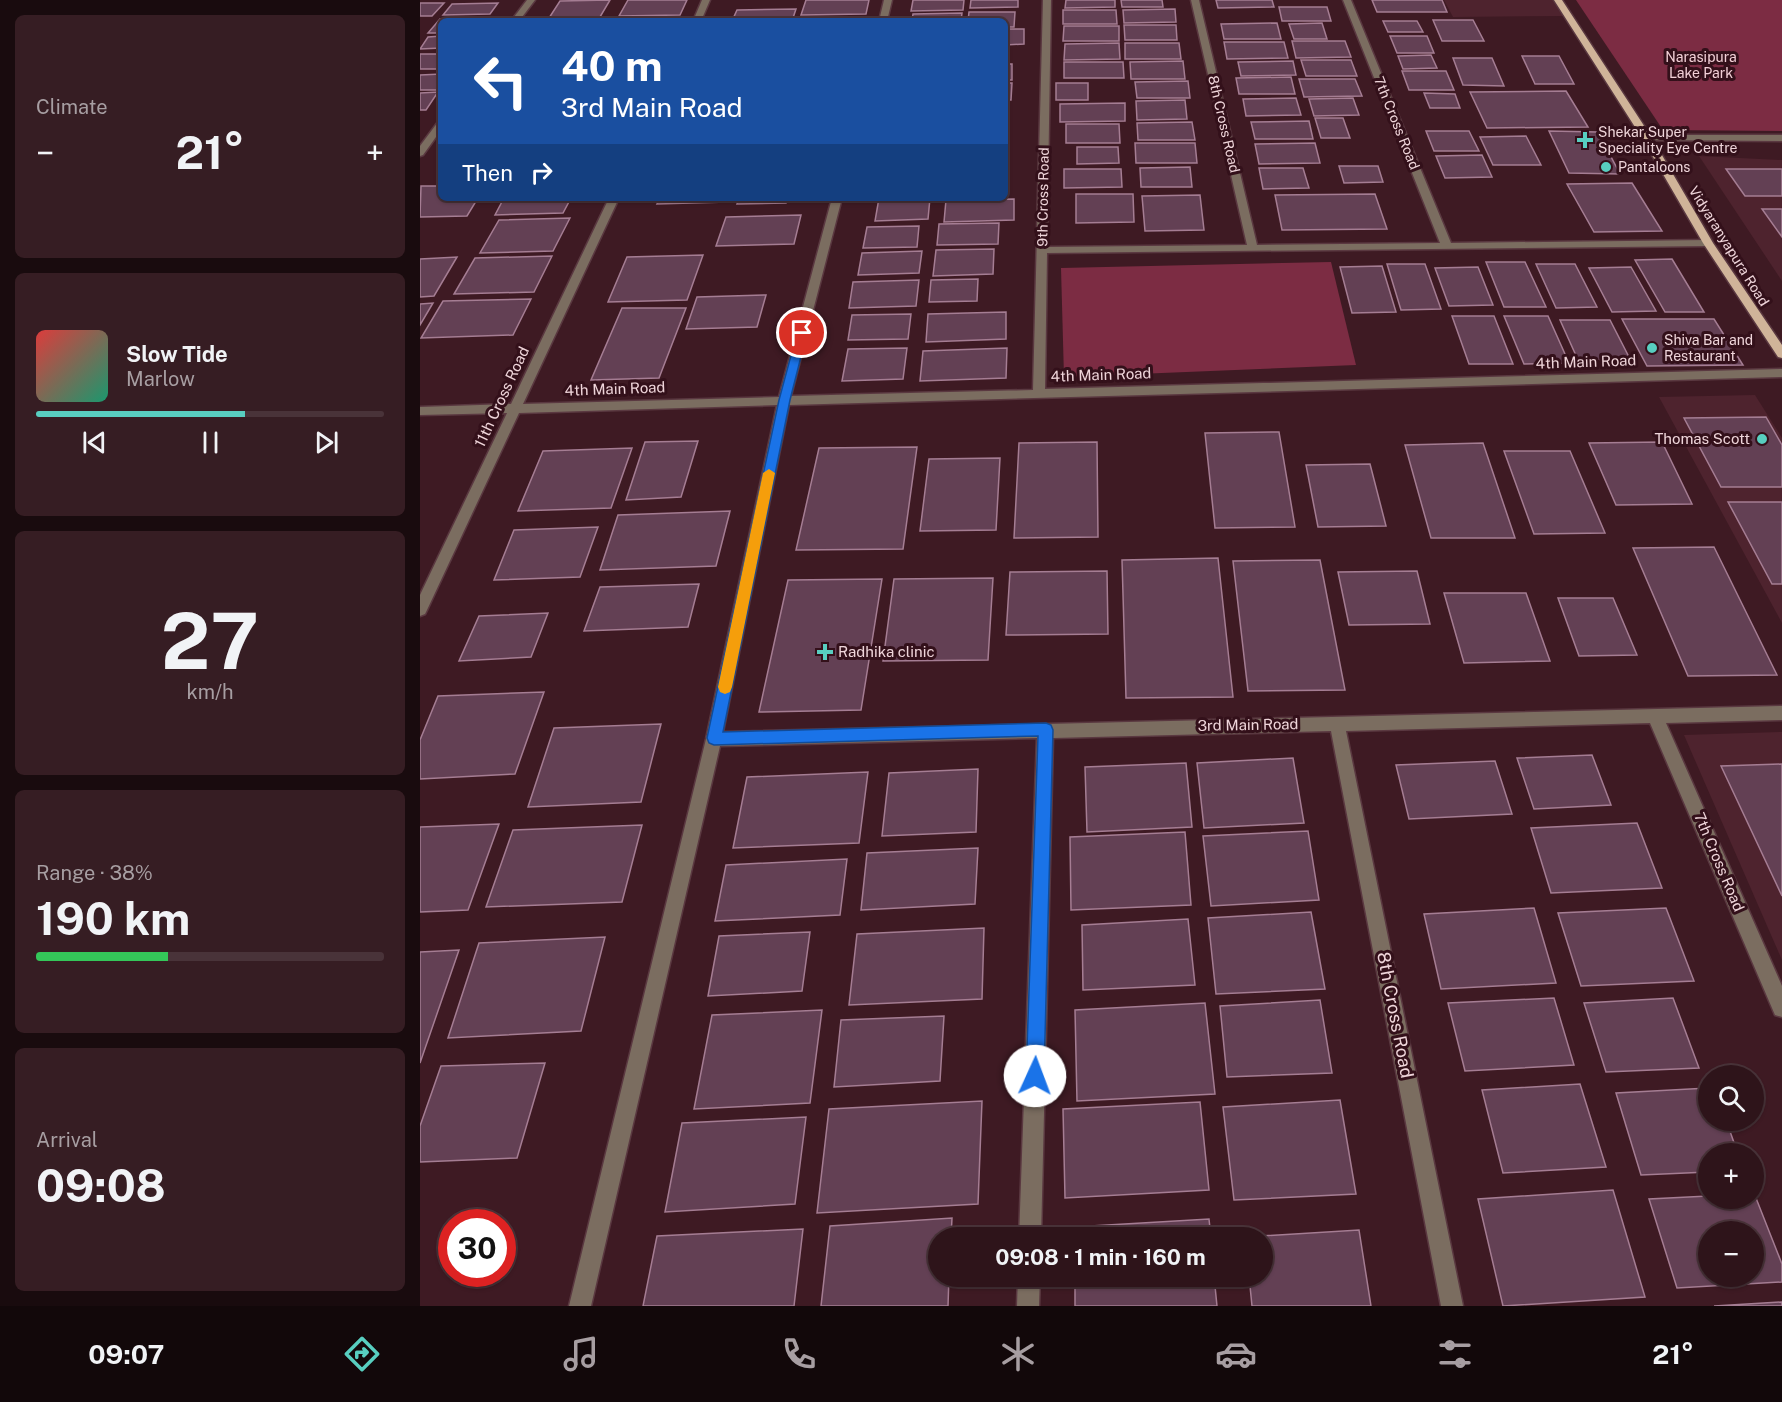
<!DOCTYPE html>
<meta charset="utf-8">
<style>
body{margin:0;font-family:"Public Sans",sans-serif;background:#361d23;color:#f1f3f6;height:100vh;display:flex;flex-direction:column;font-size:22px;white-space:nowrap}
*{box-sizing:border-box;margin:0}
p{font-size:20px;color:#a79ea2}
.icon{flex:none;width:33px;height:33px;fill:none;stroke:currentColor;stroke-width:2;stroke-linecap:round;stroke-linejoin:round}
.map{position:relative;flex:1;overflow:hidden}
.details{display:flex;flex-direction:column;gap:15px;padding:15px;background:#190b0e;width:420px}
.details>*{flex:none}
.hud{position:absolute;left:18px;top:18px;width:570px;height:183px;border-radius:9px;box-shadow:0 2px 4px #0004,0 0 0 2px #493339;background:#1a4fa0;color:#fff;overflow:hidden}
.buttons{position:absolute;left:1278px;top:1065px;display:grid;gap:12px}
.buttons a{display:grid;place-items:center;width:66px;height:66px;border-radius:50%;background:#2e141a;box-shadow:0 2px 4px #0004,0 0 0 2px #493339;font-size:30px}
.speed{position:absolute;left:18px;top:1209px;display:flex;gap:12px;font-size:30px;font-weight:700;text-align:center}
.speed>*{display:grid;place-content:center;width:78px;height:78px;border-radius:50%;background:#2e141a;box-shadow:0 2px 4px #0004,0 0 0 2px #493339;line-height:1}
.speed .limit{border:9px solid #d22;background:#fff;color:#111}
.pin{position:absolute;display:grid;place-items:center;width:51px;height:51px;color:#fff;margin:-26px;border:3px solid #fff;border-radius:50%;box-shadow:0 2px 6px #0007}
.me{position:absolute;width:66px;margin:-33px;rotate:2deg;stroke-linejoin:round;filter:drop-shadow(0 0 4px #0008)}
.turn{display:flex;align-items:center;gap:21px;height:126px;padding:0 24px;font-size:27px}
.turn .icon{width:78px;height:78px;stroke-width:2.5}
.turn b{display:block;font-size:42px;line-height:51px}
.then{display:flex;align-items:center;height:57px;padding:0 24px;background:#0003;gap:12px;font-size:22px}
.big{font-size:45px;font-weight:700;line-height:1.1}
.details .card{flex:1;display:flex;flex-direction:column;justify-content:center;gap:9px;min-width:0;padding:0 21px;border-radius:9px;background:#361d23}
.details .dial{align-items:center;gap:0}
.dial b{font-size:78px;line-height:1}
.song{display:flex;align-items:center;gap:18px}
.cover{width:72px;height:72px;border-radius:9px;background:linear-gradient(135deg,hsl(0 70% 55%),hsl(160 70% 35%))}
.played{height:6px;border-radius:3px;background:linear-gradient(90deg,#58cec0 60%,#493339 60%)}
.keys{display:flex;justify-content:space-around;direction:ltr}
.heat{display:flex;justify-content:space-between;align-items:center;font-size:33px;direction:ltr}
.charge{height:9px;border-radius:4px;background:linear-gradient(90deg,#34c759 38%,#493339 0)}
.trip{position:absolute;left:508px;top:1227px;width:345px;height:60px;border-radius:30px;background:#2e141a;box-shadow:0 2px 4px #0004,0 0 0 2px #493339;font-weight:700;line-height:60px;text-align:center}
.menu{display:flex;height:96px;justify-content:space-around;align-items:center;background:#12080a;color:#a79ea2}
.menu .icon{width:42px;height:42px}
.menu .on{color:#58cec0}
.menu b{font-size:27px;color:#f1f3f6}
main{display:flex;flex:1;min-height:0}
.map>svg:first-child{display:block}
.built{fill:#4e232e}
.green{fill:#7c2c43}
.building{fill:#634054;stroke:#a57d93;stroke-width:1.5;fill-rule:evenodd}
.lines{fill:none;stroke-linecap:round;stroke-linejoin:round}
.minor-casing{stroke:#5a3840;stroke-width:3}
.major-casing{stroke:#5a3840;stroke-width:3}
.minor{fill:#7b6d60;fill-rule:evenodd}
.major{fill:#d0b499;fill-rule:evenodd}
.route{fill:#1a73e8;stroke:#114b97;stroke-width:1.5}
.slow{fill:#f59e0b}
.poi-dot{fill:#58cec0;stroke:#33101a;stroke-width:2}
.labels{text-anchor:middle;stroke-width:6;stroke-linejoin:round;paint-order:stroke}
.far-park-label{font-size:14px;fill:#f3d0d7;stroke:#33101a}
.far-street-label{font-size:14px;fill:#efd5da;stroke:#33101a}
.far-poi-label{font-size:14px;fill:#efd5da;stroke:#33101a;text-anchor:start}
.street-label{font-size:15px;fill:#efd5da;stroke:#33101a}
.poi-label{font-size:15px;fill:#efd5da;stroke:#33101a;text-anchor:end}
.near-street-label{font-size:18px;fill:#efd5da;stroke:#33101a}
</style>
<main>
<section class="details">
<div class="card"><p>Climate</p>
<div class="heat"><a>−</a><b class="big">21°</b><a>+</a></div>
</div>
<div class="card">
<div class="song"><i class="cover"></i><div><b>Slow Tide</b><p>Marlow</p></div></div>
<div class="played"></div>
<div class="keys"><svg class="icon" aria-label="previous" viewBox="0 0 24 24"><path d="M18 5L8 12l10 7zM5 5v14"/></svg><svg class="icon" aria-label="pause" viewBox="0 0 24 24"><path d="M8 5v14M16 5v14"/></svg><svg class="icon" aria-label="next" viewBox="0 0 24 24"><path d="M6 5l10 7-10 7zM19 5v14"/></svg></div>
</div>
<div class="card dial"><b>27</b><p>km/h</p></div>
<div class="card"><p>Range · 38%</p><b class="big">190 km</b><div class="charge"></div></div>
<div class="card"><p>Arrival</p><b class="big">09:08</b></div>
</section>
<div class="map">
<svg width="1362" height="1306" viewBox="0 0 1362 1306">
<rect width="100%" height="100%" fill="#3e1a23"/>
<g class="built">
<polygon points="1024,0 1134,0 1145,16 1033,17"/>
<polygon points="1279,156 1362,160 1362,281"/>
<polygon points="1335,395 1362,438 1362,623 1239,397"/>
<polygon points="1362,732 1362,960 1264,735"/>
</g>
<g class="green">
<polygon points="1156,0 1362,0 1362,131 1243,130"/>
<polygon points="911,262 936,365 644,377 641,268"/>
</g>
<g class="building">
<polygon points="190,0 180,17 129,18 140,1"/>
<polygon points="208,0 267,0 260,15 199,16"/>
<polygon points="386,0 449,0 446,14 381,15"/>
<polygon points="493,0 544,0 543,10 491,11"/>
<polygon points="551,0 598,0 598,7 550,8"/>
<polygon points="646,0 695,0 695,7 645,8"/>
<polygon points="701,0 742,0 743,7 702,7"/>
<polygon points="796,0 852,0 854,7 798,8"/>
<polygon points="952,0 1022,0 1027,12 957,12"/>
<polygon points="0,3 24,3 12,16 0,16"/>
<polygon points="78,3 70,14 23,15 32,4"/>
<polygon points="859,7 907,7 911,21 862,21"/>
<polygon points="376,9 372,21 312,21 317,10"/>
<polygon points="755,9 756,22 704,23 703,10"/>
<polygon points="643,10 696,10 697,24 643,24"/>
<polygon points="549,12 595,12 594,27 585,27 585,21 548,21"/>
<polygon points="542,13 541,21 492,21 493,14"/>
<polygon points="73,18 71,21 21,21 21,33 8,33 20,19"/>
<polygon points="429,18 428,21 387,21 388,19"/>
<polygon points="1013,20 1053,20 1064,41 1022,41"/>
<polygon points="963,21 997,21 1003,32 968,32"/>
<polygon points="857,23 861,39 804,39 801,24"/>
<polygon points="902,23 907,39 874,39 869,24"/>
<polygon points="704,25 756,25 757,40 705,40"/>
<polygon points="644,26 699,26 699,41 643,41"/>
<polygon points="585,29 604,29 604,44 585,45"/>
<polygon points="21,36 21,48 0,49 8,37"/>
<polygon points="970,36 1007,36 1014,53 977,53"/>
<polygon points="872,41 925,41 931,57 876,58"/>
<polygon points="804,42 864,42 868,58 807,59"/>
<polygon points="699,43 700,59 644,60 645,44"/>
<polygon points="705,43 759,43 761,59 705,59"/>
<rect x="0" y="54" width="21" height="15"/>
<polygon points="1011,55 1017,68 983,69 978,56"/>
<polygon points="1102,56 1139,56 1154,84 1115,84"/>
<polygon points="1033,58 1072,58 1084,86 1043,85"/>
<polygon points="881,60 931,60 937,76 886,76"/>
<polygon points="763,61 765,79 711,79 710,62"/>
<polygon points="873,61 876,75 821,76 818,62"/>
<polygon points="644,62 703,62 704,78 644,78"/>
<rect x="585" y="64" width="7" height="16"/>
<polygon points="982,71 1026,71 1034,90 989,90"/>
<polygon points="21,74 21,90 0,90 0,75"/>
<polygon points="871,77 875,94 819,94 816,78"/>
<polygon points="879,79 935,79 942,96 884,97"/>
<polygon points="768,81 770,98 717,98 715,82"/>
<polygon points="585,83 592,83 591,100 585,100"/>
<rect x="636" y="83" width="32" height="17"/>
<polygon points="1146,91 1168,127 1067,128 1050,92"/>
<polygon points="18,92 6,110 0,110 0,93"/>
<polygon points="1004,93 1035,94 1040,108 1010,108"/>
<polygon points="876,98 881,115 826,116 823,99"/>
<polygon points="933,98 939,115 894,116 889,99"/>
<polygon points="765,100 767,119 717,120 716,101"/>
<polygon points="705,103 705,121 640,122 640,104"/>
<polygon points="895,118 923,118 930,138 901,138"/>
<polygon points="889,121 893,139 835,139 831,122"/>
<polygon points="772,122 775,140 718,140 717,123"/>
<polygon points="646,124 699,124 700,143 646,143"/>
<polygon points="1006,131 1049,131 1059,151 1014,151"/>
<polygon points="1129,131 1178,132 1200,174 1149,173"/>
<polygon points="1106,136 1121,165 1073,165 1060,137"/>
<polygon points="715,143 775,143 777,163 716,163"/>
<polygon points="895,143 900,163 839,164 835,144"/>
<polygon points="657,147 698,147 699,163 657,164"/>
<polygon points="1062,155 1072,177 1025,178 1016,156"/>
<polygon points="919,166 958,166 963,182 924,183"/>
<polygon points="770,167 772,187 721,187 720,168"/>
<polygon points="839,168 883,168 889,188 843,189"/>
<polygon points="644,169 701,169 702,187 644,188"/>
<polygon points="1306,169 1362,169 1362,196 1325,196"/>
<polygon points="1212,183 1242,231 1174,232 1147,184"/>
<polygon points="1,186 21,186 21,198 58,198 47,216 0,217"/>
<polygon points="656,194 713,194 714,222 656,223"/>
<polygon points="955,194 967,229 862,230 855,195"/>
<polygon points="780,195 784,230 725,231 722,196"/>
<polygon points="84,198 151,198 143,213 75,215"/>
<polygon points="240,198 310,198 308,202 237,204"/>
<polygon points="319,198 367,198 366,203 317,204"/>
<polygon points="459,198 510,198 508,219 455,221"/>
<polygon points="594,199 594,220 524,222 526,200"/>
<polygon points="1342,209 1362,209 1362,237"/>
<polygon points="381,215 374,244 296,246 306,217"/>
<polygon points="150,218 133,251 60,253 79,220"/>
<polygon points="579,223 578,244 517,245 519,224"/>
<polygon points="499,226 497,247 443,248 447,227"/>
<polygon points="574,249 573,274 513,276 516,250"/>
<polygon points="502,251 499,273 438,275 442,253"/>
<polygon points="283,255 267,300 188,302 207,257"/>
<polygon points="132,256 114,292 34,294 55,258"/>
<polygon points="37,257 14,296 0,297 0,259"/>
<polygon points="1252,259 1284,312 1245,312 1215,260"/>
<polygon points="1066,262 1105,262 1126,307 1084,307"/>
<polygon points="967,264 1005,264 1021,309 981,310"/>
<polygon points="1116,264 1155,264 1177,307 1136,308"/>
<polygon points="962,266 976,312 932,313 920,267"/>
<polygon points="1058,267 1073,305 1029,306 1015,268"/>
<polygon points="1211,267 1236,311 1192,312 1169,268"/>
<polygon points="558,279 557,301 509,302 511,280"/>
<polygon points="499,280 496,306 429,308 433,282"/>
<polygon points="346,295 337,327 266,329 277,297"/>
<polygon points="111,299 93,335 1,338 23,301"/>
<polygon points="13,303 0,325 0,304"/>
<polygon points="202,308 266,308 239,378 171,380"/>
<polygon points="586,312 586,339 506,342 508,314"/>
<polygon points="491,314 488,339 428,340 432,315"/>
<polygon points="1032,316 1074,316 1093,364 1049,364"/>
<polygon points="1084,316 1128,316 1149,363 1104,364"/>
<polygon points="1202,319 1294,319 1323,365 1227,366"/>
<polygon points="1140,320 1190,320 1210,359 1158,360"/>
<polygon points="487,348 483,379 422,381 428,349"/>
<polygon points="587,348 586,378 500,381 503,351"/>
<polygon points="1346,417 1362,445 1362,487 1301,487 1264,418"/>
<polygon points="859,432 875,527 795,528 785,433"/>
<polygon points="278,441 261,497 206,500 225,442"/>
<polygon points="677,442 678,537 594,538 599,443"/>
<polygon points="1242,442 1272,504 1196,505 1169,443"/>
<polygon points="1063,443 1095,538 1011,538 985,445"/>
<polygon points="497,447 483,549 376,550 399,448"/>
<polygon points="212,448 191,508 98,511 123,451"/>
<polygon points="1084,451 1150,451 1185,533 1114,534"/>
<polygon points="580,458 576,530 500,531 509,459"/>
<polygon points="950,464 966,526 898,527 886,465"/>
<polygon points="1308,502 1362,502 1362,584 1352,584"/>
<polygon points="310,511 296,566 180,570 198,515"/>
<polygon points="178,527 160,577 74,580 94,530"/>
<polygon points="1294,547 1357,675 1268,676 1213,548"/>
<polygon points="798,558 813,697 706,698 702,560"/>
<polygon points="900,560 925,690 828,691 813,561"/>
<polygon points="687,571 688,634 586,635 590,572"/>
<polygon points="997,571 1010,624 929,625 918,572"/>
<polygon points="573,578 568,660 463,661 474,579"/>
<polygon points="462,579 441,710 339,712 368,580"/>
<polygon points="279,584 268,627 164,631 180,587"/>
<polygon points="1024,593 1106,593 1130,661 1044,663"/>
<polygon points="1138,598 1193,598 1217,655 1159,656"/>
<polygon points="128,613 111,657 39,661 59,616"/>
<polygon points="124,692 95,774 0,779 0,740 18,696"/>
<polygon points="241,724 221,802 108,807 134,728"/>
<polygon points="1172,755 1191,805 1114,809 1097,758"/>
<polygon points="873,758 884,823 784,828 777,763"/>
<polygon points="1075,761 1092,814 989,819 976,765"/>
<polygon points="766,763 772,827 667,832 665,767"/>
<polygon points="1362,764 1362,896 1301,766"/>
<polygon points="558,769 556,832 462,836 469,773"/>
<polygon points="448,772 439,843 313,848 327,777"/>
<polygon points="1217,823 1242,888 1131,893 1111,828"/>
<polygon points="79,824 48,910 0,912 0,827"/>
<polygon points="222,825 202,902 66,907 93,830"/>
<polygon points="888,831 899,900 791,906 783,836"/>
<polygon points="765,832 771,905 651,910 650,837"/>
<polygon points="558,848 555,904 441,910 447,853"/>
<polygon points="427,859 420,915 295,921 306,865"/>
<polygon points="1114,908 1136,983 1021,989 1004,914"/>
<polygon points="1246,908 1274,981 1161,986 1138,913"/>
<polygon points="891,912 905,989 796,994 788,918"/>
<polygon points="768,919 775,985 663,990 662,925"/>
<polygon points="564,928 562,999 429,1005 437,934"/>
<polygon points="390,932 382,991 288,996 299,936"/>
<polygon points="185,937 161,1031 28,1038 59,943"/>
<polygon points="39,950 0,1063 0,952"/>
<polygon points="1134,998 1154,1065 1045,1071 1028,1003"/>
<polygon points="1253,998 1279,1068 1186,1072 1164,1003"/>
<polygon points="900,1000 912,1073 807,1077 800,1006"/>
<polygon points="785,1003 795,1094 657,1101 655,1010"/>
<polygon points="402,1010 390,1103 274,1109 292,1015"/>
<polygon points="524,1016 520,1081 414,1087 421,1020"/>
<polygon points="125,1063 97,1158 0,1162 0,1126 21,1066"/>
<polygon points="1160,1084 1186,1167 1083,1173 1062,1090"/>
<polygon points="1288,1088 1288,1120 1306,1120 1318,1154 1288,1154 1288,1172 1221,1175 1196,1093"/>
<polygon points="920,1100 936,1194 814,1200 803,1107"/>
<polygon points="562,1101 558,1204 397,1213 409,1109"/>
<polygon points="780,1102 789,1190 645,1198 643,1109"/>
<polygon points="386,1117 375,1204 245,1212 262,1123"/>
<polygon points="1193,1190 1225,1297 1083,1306 1058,1199"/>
<path d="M 1334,1193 L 1362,1264 L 1362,1282 L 1257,1288 L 1229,1199 L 1288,1196 L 1288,1198 L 1334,1198 ZM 1288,1232 L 1334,1232 L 1334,1276 L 1288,1276 Z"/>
<polygon points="532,1218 531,1238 519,1238 519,1276 529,1276 528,1306 401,1306 410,1226"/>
<polygon points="789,1219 791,1238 654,1238 654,1227"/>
<polygon points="383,1229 374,1306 223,1306 237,1236"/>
<polygon points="939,1230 951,1306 832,1306 829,1276 843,1276 843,1238 825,1237"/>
<polygon points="655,1276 794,1276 797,1306 655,1306"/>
<polygon points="1362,1302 1362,1306 1294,1306"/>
</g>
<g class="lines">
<defs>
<g id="minor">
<polygon points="107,0 115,0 99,21 91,21"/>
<polygon points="282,0 290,0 281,21 273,21"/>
<polygon points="464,0 472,0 467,21 459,21"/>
<polygon points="623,0 631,0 627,247 827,245 771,0 779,0 837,245 1020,243 923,0 931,0 1031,243 1288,240 1293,243 1288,246 627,253 625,389 1362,369 1362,377 369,405 303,732 1362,706 1362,720 1246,723 1362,986 1362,1017 1355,1015 1230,723 926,731 1043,1306 1021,1306 911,731 633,738 621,1238 599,1238 617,738 300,746 171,1306 149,1306 286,739 357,405 99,413 7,610 5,614 0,616 0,595 87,413 0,415 0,407 91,404 189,198 199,198 103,404 359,397 412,198 422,198 371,396 613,390"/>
<polygon points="21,121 21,130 3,155 0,156 0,146 18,122"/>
<polygon points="1227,135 1362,135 1362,141 1224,140 1224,136"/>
<polygon points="598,1276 620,1276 619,1306 597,1306"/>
</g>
<polygon id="major" points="1134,0 1142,0 1232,138 1293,243 1362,345 1362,358 1358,357 1283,243 1222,138"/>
</defs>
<use href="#minor" class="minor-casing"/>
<use href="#major" class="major-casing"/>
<use href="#minor" class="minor"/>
<use href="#major" class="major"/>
</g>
<polygon class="route" points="382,330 387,333 370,400 303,732 626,723 631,725 633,730 624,1076 621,1082 615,1085 609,1082 606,1076 618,736 294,745 289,743 287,738 359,400 377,333"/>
<polygon class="slow" points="349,469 355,473 312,687 310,692 305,694 300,692 298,687 343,473"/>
<g class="poi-dot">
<path d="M1162 131h6v6h6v6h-6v6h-6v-6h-6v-6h6z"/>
<circle cx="1186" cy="167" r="6"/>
<circle cx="1232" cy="348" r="6"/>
<circle cx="1342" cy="439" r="6"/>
<path d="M402 643h6v6h6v6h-6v6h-6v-6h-6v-6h6z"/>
</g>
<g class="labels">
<g class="far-park-label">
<text x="1281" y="62">Narasipura<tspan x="1281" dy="16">Lake Park</tspan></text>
</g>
<g class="far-street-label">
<text transform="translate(977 123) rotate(68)" y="5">7th Cross Road</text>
<text transform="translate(804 124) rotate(77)" y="5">8th Cross Road</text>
<text transform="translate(623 197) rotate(-89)" y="5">9th Cross Road</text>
<text transform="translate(1309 246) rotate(58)" y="5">Vidyaranyapura Road</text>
</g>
<g class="far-poi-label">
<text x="1178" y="137">Shekar Super<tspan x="1178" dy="16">Speciality Eye Centre</tspan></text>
<text x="1198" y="172">Pantaloons</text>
<text x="1244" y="345">Shiva Bar and<tspan x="1244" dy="16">Restaurant</tspan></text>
</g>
<g class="street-label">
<text transform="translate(1166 362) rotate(-2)" y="5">4th Main Road</text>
<text transform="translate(681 375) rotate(-2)" y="5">4th Main Road</text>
<text transform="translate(195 389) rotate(-2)" y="5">4th Main Road</text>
<text transform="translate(82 397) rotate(-65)" y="5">11th Cross Road</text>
<text transform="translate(828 725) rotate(-1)" y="5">3rd Main Road</text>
<text transform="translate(1299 862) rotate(67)" y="5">7th Cross Road</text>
</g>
<g class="poi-label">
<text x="1330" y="444">Thomas Scott</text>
<text x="418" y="657" text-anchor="start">Radhika clinic</text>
</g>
<g class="near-street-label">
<text transform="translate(975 1015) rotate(79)" y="6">8th Cross Road</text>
</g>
</g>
</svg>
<div class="buttons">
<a><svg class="icon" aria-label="search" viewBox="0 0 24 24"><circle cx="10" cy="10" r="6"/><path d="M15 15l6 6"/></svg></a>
<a>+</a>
<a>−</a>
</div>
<div class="speed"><div class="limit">30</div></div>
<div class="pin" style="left:382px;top:333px;background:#d93025"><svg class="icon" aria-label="arrive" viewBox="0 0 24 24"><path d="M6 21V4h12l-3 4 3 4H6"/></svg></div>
<svg class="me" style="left:615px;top:1076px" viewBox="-20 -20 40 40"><circle r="19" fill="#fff"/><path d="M0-13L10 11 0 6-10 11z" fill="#1a73e8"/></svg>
<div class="trip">09:08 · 1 min · 160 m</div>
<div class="hud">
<div class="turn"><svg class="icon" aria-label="left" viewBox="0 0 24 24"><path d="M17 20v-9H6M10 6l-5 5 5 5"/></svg><div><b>40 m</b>3rd Main Road</div></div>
<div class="then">Then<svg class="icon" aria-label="right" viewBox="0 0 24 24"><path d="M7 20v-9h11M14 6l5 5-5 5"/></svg></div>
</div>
</div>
</main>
<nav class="menu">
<b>09:07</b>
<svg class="icon on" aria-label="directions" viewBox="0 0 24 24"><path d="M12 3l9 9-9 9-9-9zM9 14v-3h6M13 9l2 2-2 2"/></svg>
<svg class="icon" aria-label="music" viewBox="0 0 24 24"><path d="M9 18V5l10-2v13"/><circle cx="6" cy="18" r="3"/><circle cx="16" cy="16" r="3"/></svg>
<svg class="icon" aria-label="phone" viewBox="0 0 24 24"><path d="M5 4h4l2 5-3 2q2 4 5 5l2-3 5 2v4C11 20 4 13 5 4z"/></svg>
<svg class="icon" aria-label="climate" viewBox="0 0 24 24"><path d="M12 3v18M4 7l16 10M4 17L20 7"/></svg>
<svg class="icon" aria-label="car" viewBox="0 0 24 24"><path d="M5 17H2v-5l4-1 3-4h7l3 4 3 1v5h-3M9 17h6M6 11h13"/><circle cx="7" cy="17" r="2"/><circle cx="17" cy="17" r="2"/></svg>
<svg class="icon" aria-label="filters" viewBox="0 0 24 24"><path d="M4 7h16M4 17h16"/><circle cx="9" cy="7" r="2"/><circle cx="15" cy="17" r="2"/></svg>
<b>21°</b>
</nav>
